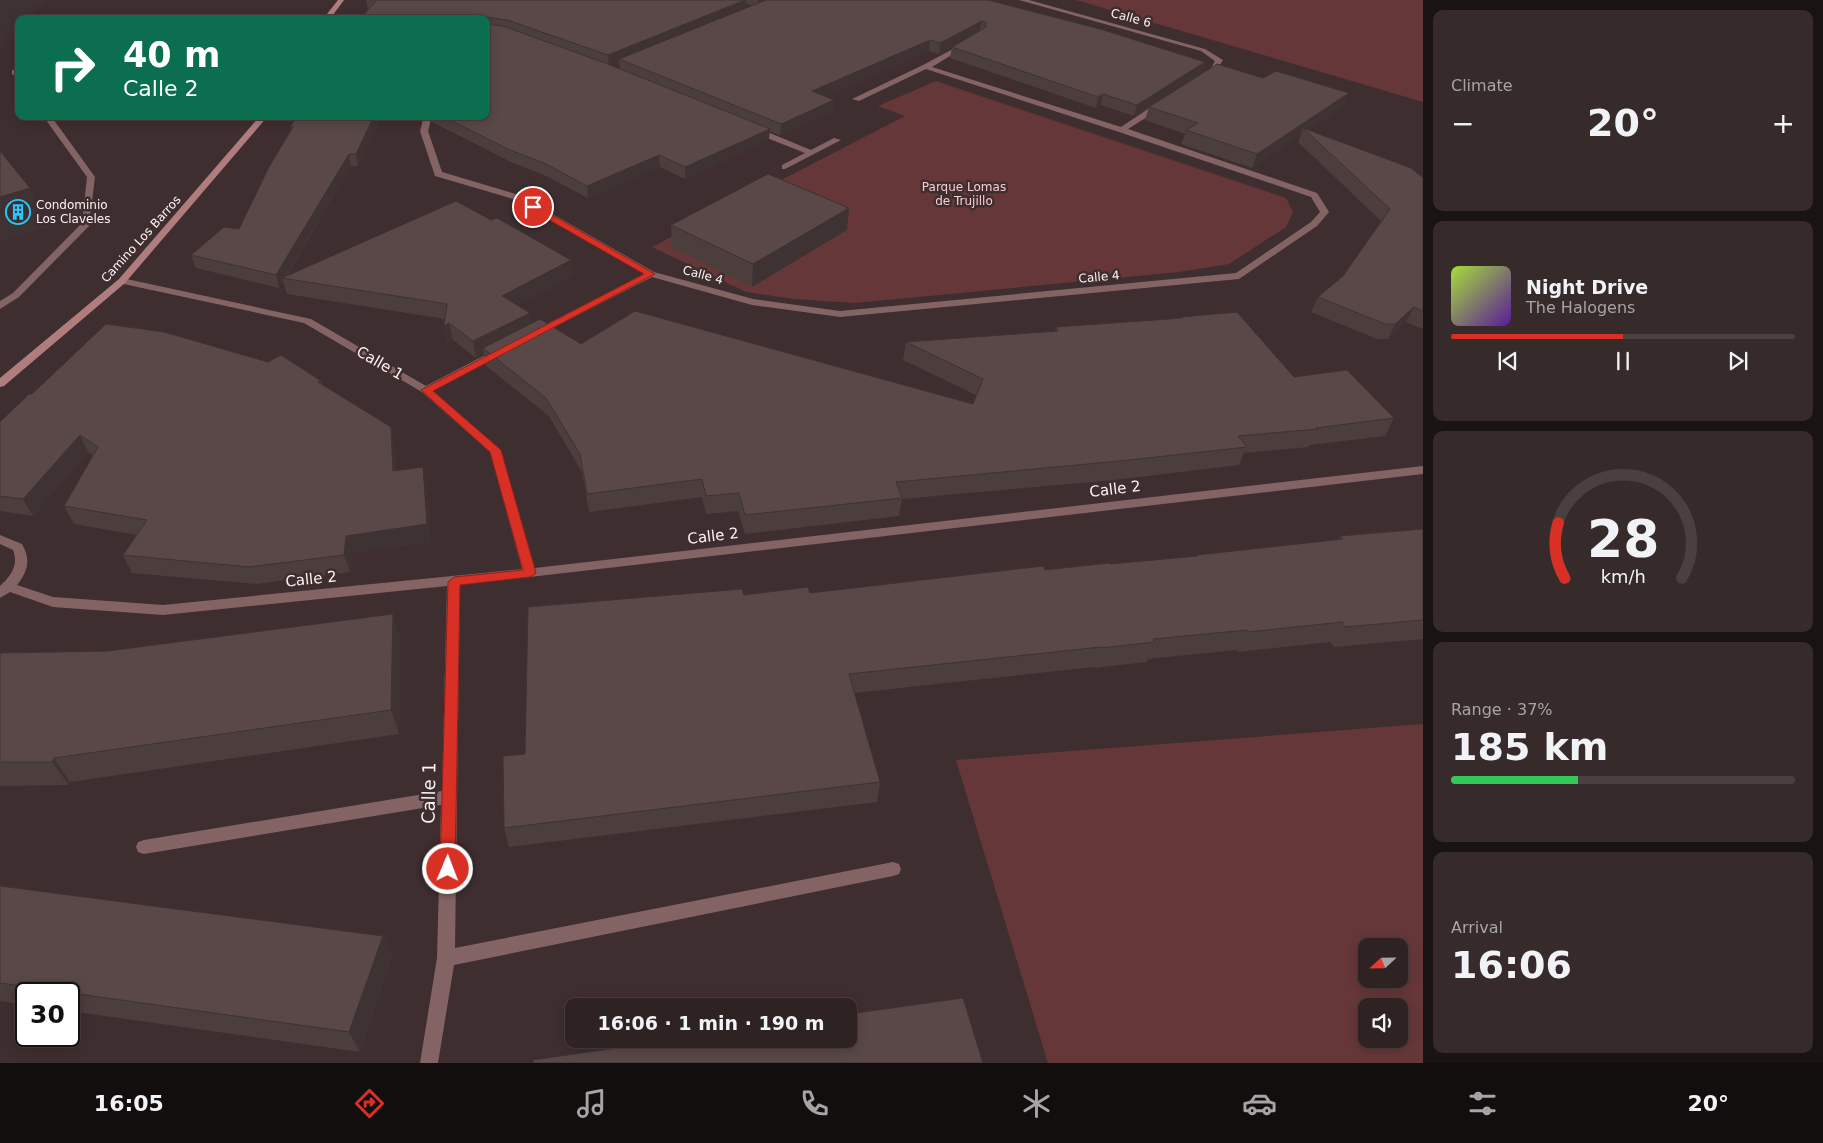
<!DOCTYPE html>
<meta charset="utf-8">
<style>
body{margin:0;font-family:"DejaVu Sans",sans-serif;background:#372a2b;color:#f1f3f6;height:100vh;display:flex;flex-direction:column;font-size:19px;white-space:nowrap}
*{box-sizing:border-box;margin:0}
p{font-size:16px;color:#a7a4a6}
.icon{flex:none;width:28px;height:28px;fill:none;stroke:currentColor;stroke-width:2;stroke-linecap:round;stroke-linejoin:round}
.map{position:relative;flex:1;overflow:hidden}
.panel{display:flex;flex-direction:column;gap:10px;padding:10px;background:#1a1313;width:400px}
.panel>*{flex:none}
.hud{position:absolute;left:15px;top:15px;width:475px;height:105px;border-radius:10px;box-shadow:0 2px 12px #0003,0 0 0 1px #4a3f41;background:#0b6e4f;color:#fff;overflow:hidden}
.needle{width:32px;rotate:248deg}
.fabs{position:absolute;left:1358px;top:938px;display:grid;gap:10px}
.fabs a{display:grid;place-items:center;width:50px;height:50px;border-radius:10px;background:#2f2223;box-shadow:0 2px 12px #0003,0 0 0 1px #4a3f41;font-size:25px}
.speed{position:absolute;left:15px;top:982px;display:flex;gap:10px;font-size:25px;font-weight:700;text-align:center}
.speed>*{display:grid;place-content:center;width:65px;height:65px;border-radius:50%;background:#2f2223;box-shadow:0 2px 12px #0003,0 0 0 1px #4a3f41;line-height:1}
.speed .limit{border:2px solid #111;border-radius:8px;background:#fff;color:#111}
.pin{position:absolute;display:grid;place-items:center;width:42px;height:42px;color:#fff;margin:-21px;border:2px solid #fff;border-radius:50%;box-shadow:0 1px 5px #0007}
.me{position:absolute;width:55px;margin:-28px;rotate:1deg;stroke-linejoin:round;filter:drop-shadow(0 0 4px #0008)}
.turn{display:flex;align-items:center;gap:18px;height:105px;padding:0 25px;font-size:22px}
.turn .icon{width:65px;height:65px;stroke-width:2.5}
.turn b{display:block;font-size:35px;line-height:42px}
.big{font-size:38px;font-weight:600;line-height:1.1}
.panel .card{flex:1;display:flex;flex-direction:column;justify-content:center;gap:8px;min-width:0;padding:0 18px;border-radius:10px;background:#372a2b}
.panel .dial{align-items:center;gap:0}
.dial svg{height:130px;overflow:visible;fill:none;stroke:#4a3f41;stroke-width:7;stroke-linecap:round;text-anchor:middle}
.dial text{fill:#f1f3f6;stroke:none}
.song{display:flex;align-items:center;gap:15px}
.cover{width:60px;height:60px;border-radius:8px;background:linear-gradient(135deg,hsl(80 70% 55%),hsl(270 70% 35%))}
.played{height:5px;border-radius:2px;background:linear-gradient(90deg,#d93025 50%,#4a3f41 50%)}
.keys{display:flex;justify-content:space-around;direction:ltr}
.heat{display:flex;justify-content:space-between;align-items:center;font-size:28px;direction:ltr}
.charge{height:8px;border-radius:4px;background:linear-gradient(90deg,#34c759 37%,#4a3f41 0)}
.trip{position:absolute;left:565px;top:998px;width:292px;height:50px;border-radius:10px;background:#2f2223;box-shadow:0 2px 12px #0003,0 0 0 1px #4a3f41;font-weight:600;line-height:50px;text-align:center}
.tab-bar{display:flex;height:80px;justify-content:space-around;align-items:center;background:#130e0e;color:#a7a4a6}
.tab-bar .icon{width:35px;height:35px}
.tab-bar .on{color:#d93025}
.tab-bar b{font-size:22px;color:#f1f3f6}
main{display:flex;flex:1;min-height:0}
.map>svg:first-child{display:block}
.green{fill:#663739;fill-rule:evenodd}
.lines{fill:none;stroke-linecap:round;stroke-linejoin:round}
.lane{fill:#846364;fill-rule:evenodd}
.street{fill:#846364;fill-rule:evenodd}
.secondary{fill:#b07d7e;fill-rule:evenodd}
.wall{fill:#4d3e3e;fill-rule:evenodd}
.shaded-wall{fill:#3f3232}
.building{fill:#5a4848;stroke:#3f3232}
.route{fill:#d93025;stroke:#8d1f18}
.labels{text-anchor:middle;stroke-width:5;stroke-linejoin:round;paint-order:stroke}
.far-street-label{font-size:12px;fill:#fdf2f2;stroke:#3f2e2f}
.far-park-label{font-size:12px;fill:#f9cdcd;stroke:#3f2e2f}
.far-poi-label{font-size:12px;fill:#fdf2f2;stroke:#3f2e2f;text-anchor:start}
.street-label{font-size:15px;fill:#fdf2f2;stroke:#3f2e2f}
.near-street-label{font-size:18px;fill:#fdf2f2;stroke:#3f2e2f}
</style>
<main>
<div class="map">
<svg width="1423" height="1063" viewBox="0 0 1423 1063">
<rect width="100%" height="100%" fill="#3f2e2f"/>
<g class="green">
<polygon points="1076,0 1423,0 1423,102"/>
<polygon points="936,81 1286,198 1293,212 1286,227 1229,264 1179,272 855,303 794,299 746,292 652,247 905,116 878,106"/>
<path d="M 1423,724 L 1423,1063 L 1048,1063 L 956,760 ZM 1366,946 L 1399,946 L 1399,979 L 1366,979 ZM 1366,1006 L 1399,1006 L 1399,1039 L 1366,1039 Z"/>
</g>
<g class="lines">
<g class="lane">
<polygon points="12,70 19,70 19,79 12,74"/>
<polygon points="43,116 51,116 95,177 89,226 19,297 0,309 0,301 13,293 82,223 87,177"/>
</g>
<g class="street">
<path d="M 1019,0 L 1029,0 L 1205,49 L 1223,60 C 1218,68 1214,77 1203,77 L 1203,73 L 1210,70 L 1215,61 L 1201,51 Z"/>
<polygon points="966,42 969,44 968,45 932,67 1121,127 1157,103 1163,103 1163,107 1128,129 1317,193 1329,212 1317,226 1239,279 840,317 752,305 652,277 537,336 532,333 533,331 644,274 513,199 435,176 420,131 424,116 432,116 428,131 442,172 519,195 654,272 753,299 840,311 1236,273 1311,222 1320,212 1311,197 1119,132 926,69 859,101 852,99 923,65"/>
<polygon points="752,128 758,128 811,150 834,138 841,140 785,169 782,169 782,165 805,153 752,132"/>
<path d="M 122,278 L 311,319 L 426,386 L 495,350 L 503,350 L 504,352 L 503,354 L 433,391 L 501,450 L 535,568 L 1423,466 L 1423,474 L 460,585 L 455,948 L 893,862 L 899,864 L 901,869 L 899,874 L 893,876 L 454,965 L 438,1063 L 420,1063 L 437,958 L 441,805 L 144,854 L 138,852 L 136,847 L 138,842 L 144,840 L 442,791 L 447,586 L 163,615 L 53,607 L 10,592 L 0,598 L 0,586 C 11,576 19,565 13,550 L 0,544 L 0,535 L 22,544 C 31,559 28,571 17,585 L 53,597 L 163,605 L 522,569 L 490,452 L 422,392 L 304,323 L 119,283 L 119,279 Z"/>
</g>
<g class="secondary">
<polygon points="338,0 344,0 330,19 323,19"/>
<polygon points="260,116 268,116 125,283 4,386 0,387 0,378 119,279"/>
</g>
</g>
<g class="wall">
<path d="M 366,0 L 988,0 L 1205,62 L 1202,73 L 1161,99 L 1263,78 L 1349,93 L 1344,106 L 1308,130 L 1423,178 L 1423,329 L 1406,322 L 1388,339 L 1377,339 L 1311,312 L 1318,297 L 1343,276 L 1381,221 L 1298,142 L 1301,135 L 1252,168 L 1181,144 L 1185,134 L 1145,120 L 1149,107 L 1134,116 L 1101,105 L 1096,108 L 950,58 L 952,47 L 956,45 L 939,54 L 929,51 L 825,96 L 834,100 L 833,111 L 780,135 L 769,131 L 769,140 L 685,179 L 660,167 L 588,198 L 546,176 L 511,162 L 432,122 L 431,116 L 486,116 L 486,19 L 360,19 L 368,10 ZM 746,4 L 753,5 L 746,8 ZM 619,62 L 620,69 L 611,65 Z"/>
<polygon points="382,116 358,166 351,166 287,276 573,276 517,305 530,313 531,323 581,344 973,404 976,395 903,360 906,342 1055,331 1056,327 1182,318 1182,317 1294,377 1394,418 1385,436 1310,445 1309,447 1244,453 1239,465 1114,480 902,499 899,516 745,534 738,511 706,514 702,497 589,512 582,472 549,416 486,366 484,354 476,358 453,340 447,342 444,326 445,319 287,294 283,282 279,288 196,268 191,255 239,229 291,131 290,127"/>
<polygon points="849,208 847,230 752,287 672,248 671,225"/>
<polygon points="321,381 322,384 395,444 396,470 427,484 431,542 352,553 350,572 256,584 132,573 123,555 137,535 74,524 64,506 93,455 88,452 33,516 0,511 0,422 32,394"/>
<polygon points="1423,529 1423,639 1334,647 1330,642 1238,652 1237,650 1148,659 1147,662 1094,668 1093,667 854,693 880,782 877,802 509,847 504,828 525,754 744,595 810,593 1045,570 1196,557 1197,555 1338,540 1340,536"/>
<polygon points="393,614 400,638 399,734 70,782 69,785 0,786 0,653 108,651"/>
<polygon points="0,886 383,936 392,958 360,1052 69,1011 69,994 26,994 26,1005 0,1001"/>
</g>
<g class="shaded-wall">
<polygon points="0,0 46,0 26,19 19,19 19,26 0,44"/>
<polygon points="746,0 746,10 619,59 619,62 609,66 608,55"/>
<polygon points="758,0 776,0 758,6"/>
<polygon points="982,21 980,31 939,54 940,43"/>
<polygon points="930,40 929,51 811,102 812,91"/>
<polygon points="1205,62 1202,73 1134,116 1137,105"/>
<polygon points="1349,93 1344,106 1306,131 1303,128 1301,135 1252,168 1257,154"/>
<polygon points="1103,94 1101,105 1096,108 1098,97"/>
<polygon points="834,100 833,111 780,135 781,124"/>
<polygon points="374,116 382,116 358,166 356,154"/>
<polygon points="770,129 769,140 685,179 685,167"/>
<polygon points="349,154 351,166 285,278 282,278 283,282 279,288 276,275"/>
<polygon points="659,155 660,167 588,198 587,186"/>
<polygon points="30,188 48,227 0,242 0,197"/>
<polygon points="849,208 847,230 752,287 753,264"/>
<polygon points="571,260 573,276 505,312 502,296"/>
<polygon points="1414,307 1406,322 1388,339 1395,324"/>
<polygon points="530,313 532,329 483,348 484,354 476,358 473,341"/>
<polygon points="449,323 453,340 447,342 444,326"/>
<polygon points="391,427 395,444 397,488 393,471"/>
<polygon points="80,435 88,452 33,516 23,499"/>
<polygon points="423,467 427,484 431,542 352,553 350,572 344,555 346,536"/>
<polygon points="393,614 400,638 399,734 391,710"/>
<polygon points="54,758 70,782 69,785 52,762"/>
<polygon points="383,936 392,958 360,1052 349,1032"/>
</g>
<g class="building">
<polygon points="377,0 745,0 608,55 507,20 485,17 483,19 360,19"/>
<polygon points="766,0 988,0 1100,29 1205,62 1137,105 1103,94 1098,97 952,47 986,27 986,22 982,21 940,43 930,40 812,91 834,100 781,124 619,59"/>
<polygon points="486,24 503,26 605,63 770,129 685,167 659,155 587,186 544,163 510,150 442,116 486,116"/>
<polygon points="1217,64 1263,78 1276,71 1349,93 1257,154 1186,130 1198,123 1149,107"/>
<polygon points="297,116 374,116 356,154 349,154 276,275 191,255 224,227 239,229 269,167 293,127 290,127"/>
<polygon points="1303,128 1411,168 1423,178 1423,311 1414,307 1395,324 1385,324 1318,297 1343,276 1390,209"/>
<polygon points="0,151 30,188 0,197"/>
<polygon points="768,174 849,208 753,264 671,225"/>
<polygon points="456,201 491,220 497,218 571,260 502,296 530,313 473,341 449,323 444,326 447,304 282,278"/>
<polygon points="635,311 973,404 983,379 906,342 1058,331 1056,327 1183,318 1182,317 1237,312 1294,377 1347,370 1394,418 1316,428 1318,429 1238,436 1247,447 1120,461 896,482 902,498 745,515 739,493 706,496 702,479 587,494 580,454 546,398 483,348 540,319 581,344"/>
<polygon points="106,324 164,332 268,362 281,355 321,381 318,382 391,427 393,471 423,467 427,524 346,536 344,555 249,567 123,555 147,520 64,506 98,447 80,435 23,499 0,496 0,422 29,394 32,394"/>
<polygon points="1423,529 1423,620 1345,627 1342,622 1248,632 1247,630 1153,639 1155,642 1101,648 1101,647 849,674 880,782 504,828 503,756 525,754 528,607 742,589 744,595 808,587 810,593 1043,566 1045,570 1109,563 1110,564 1198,556 1197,555 1343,539 1340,536"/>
<polygon points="393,614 391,710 54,758 52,762 0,762 0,653 108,651"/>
<polygon points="0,886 383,936 349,1032 0,983"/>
<polygon points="963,998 983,1063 533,1063 533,1060 678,1039 849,1039 849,1014"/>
</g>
<polygon class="route" points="533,204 655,274 433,391 501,450 536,573 530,577 460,585 455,869 453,874 448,876 443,874 440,869 448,582 454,577 523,570 490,452 421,390 644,274 530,209 530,205"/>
<defs>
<symbol id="building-ring" viewBox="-11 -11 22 22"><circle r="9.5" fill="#3f2e2f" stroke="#27c8fe" stroke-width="1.5"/><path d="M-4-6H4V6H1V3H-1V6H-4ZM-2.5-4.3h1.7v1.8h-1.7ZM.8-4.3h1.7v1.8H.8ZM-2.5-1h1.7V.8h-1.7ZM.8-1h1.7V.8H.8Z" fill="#27c8fe"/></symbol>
</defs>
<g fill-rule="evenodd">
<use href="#building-ring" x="4" y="198" width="28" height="28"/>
</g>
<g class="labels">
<g class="far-street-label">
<text transform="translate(1131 18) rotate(15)" y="4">Calle 6</text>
<text transform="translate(141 239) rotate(-48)" y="4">Camino Los Barros</text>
<text transform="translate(703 275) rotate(15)" y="4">Calle 4</text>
<text transform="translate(1099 277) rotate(-5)" y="4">Calle 4</text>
</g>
<g class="far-park-label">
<text x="964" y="191">Parque Lomas<tspan x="964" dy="14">de Trujillo</tspan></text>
</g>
<g class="far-poi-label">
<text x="36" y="209">Condominio<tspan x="36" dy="14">Los Claveles</tspan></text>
</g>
<g class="street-label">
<text transform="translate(380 363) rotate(30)" y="5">Calle 1</text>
<text transform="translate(1115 489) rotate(-7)" y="5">Calle 2</text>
<text transform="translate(713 536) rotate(-7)" y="5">Calle 2</text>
<text transform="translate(311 579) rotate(-6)" y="5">Calle 2</text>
</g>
<g class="near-street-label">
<text transform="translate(429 793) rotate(-89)" y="6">Calle 1</text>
</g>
</g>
</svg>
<div class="fabs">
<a><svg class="needle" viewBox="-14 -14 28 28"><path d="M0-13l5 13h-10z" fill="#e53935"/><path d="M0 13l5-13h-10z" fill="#a7a4a6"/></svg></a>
<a><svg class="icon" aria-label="sound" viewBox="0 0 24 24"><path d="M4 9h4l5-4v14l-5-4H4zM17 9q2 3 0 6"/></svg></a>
</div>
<div class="speed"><div class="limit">30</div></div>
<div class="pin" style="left:533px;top:207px;background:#d93025"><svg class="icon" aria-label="arrive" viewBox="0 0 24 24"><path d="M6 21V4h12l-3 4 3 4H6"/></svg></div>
<svg class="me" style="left:448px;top:869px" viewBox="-20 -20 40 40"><circle r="17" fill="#d93025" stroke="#fff" stroke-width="3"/><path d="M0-11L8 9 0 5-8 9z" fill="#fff"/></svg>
<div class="trip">16:06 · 1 min · 190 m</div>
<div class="hud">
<div class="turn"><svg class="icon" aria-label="right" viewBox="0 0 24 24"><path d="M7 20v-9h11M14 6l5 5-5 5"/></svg><div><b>40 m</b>Calle 2</div></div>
</div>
</div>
<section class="panel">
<div class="card"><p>Climate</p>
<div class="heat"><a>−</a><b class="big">20°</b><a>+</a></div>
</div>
<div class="card">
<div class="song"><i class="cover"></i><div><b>Night Drive</b><p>The Halogens</p></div></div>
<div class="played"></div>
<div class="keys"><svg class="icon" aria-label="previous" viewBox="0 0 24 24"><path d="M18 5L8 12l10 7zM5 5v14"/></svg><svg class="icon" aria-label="pause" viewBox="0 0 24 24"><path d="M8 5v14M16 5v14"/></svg><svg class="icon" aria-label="next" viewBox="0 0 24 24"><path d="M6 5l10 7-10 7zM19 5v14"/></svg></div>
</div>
<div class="card dial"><svg viewBox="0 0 100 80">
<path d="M14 69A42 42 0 1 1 86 69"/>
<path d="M14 69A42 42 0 0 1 10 35" stroke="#d93025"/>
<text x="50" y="56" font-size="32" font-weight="700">28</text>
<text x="50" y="72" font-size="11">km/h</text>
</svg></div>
<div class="card"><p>Range · 37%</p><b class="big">185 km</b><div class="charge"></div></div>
<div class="card"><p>Arrival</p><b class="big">16:06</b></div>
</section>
</main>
<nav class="tab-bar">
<b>16:05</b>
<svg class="icon on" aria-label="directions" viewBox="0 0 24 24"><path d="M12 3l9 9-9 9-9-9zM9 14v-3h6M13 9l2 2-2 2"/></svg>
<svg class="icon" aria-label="music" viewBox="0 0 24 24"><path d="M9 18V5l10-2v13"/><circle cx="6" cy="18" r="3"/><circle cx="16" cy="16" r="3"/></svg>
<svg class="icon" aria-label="phone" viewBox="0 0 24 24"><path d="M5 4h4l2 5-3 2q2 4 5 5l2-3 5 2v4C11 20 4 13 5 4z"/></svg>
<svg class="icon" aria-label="climate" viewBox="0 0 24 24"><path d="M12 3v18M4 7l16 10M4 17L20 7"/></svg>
<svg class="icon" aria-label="car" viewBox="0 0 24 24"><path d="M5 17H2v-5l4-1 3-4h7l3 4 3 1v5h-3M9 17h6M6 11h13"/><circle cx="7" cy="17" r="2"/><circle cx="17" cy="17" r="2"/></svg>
<svg class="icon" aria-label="filters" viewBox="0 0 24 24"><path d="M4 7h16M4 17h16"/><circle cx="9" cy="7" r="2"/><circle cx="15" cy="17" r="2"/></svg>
<b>20°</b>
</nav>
